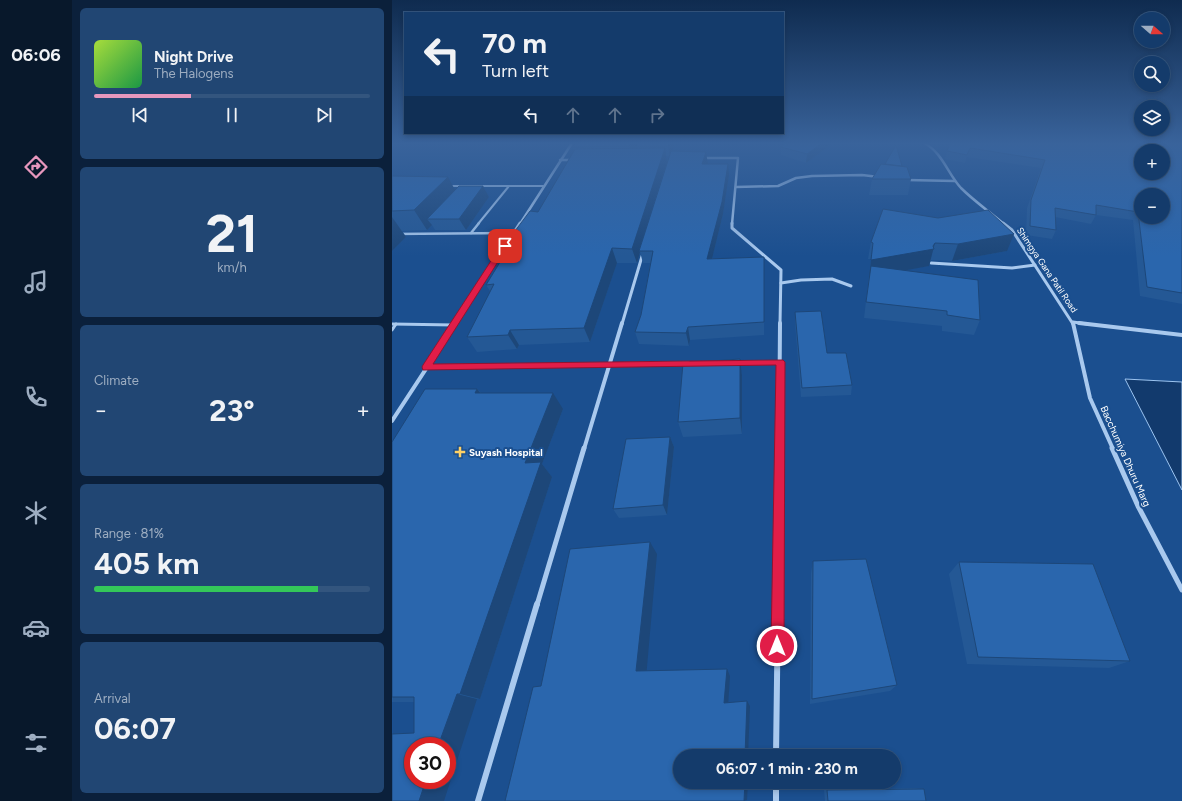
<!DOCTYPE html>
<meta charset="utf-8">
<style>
body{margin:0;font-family:Figtree,sans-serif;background:#214673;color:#f1f3f6;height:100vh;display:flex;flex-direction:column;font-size:15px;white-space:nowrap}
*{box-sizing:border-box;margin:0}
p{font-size:13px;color:#9dadc1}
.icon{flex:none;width:22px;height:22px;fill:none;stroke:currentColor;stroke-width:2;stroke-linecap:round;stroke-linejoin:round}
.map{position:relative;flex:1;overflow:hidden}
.details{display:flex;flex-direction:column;gap:8px;padding:8px;background:#0b203b;width:320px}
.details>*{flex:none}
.guide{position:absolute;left:12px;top:12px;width:380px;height:122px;border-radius:0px;box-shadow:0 2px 6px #0003,0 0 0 1px #33557e;background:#143b6b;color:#f1f3f6;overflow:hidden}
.needle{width:26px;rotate:110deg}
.tools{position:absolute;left:742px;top:12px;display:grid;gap:8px}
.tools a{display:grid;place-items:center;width:36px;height:36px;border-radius:50%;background:#143b6b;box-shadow:0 2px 6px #0003,0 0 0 1px #33557e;font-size:20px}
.speed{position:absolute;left:12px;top:737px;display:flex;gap:8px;font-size:20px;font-weight:700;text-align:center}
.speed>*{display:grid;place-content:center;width:52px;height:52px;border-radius:50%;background:#143b6b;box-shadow:0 2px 6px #0003,0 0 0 1px #33557e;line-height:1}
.speed .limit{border:6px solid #d22;background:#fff;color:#111}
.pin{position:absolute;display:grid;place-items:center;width:34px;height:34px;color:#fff;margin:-17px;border-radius:8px;box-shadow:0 2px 6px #0006}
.me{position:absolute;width:44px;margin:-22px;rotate:0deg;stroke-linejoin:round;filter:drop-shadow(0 0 3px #0008)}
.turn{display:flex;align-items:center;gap:14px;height:84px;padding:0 12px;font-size:18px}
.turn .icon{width:52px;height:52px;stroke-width:2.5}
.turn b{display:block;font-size:28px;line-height:34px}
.lanes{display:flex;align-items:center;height:38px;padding:0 12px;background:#0003;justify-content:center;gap:20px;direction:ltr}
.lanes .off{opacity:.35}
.big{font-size:30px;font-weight:700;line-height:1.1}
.details .card{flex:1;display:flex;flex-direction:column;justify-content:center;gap:6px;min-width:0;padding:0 14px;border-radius:6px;background:#214673}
.details .dial{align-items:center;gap:0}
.dial b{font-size:52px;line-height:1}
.song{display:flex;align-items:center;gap:12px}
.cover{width:48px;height:48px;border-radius:6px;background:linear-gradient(135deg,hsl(80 70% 55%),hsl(140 70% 35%))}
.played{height:4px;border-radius:2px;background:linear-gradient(90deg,#e797bd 35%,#33557e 35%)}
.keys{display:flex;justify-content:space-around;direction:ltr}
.heat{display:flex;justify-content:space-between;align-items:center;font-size:22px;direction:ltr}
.charge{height:6px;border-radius:3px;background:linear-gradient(90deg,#34c759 81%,#33557e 0)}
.trip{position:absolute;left:281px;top:749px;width:228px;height:40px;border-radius:20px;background:#143b6b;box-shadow:0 2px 6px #0003,0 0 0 1px #33557e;font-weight:700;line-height:40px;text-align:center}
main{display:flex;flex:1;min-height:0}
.dock{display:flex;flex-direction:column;width:72px;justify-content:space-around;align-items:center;background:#08182b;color:#9dadc1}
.dock .icon{width:28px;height:28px}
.dock .active{color:#e797bd}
.dock b{font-size:18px;color:#f1f3f6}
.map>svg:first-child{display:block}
.water{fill:#123a6d;stroke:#9cc4f0}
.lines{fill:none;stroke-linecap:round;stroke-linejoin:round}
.service-far2{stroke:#a9c9ee;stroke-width:2}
.service-far1{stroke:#a9c9ee;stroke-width:2.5}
.service{stroke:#a9c9ee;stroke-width:3}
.minor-far4{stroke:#a9c9ee;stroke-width:2.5}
.minor-far3{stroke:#a9c9ee;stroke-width:3}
.minor-far2{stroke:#a9c9ee;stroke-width:4}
.minor-far1{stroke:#a9c9ee;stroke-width:5}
.minor{stroke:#a9c9ee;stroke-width:6}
.wall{fill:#245895;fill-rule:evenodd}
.shaded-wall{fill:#1d4779}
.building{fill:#2a66ad;stroke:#1d4779;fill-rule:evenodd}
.route{fill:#e11d48;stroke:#92132f}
.poi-dot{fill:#ffd166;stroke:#1b4f8f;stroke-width:1.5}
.labels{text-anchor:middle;stroke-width:4;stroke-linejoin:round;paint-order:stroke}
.far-street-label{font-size:9px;fill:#fff;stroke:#1b4f8f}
.poi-label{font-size:10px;font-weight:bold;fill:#fff;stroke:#1b4f8f;text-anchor:start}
.street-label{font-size:10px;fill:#fff;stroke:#1b4f8f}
</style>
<main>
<nav class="dock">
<b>06:06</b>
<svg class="icon active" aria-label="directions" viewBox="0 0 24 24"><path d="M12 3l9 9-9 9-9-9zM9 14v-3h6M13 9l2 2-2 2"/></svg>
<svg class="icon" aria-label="music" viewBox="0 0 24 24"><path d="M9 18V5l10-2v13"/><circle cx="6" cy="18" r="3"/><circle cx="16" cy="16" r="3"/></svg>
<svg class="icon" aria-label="phone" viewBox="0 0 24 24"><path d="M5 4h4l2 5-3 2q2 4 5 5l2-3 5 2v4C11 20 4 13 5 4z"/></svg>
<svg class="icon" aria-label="climate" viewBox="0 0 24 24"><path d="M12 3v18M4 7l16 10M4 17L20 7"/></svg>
<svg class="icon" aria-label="car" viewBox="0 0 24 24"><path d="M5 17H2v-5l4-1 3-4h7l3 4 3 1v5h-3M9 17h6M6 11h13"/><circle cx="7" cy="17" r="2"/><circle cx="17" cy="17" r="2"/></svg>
<svg class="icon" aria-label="filters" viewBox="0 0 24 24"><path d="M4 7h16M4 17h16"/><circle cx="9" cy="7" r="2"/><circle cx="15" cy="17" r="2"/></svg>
</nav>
<section class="details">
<div class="card">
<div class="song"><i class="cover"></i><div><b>Night Drive</b><p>The Halogens</p></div></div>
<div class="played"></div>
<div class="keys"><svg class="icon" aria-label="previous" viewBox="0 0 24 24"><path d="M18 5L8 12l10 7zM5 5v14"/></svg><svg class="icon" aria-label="pause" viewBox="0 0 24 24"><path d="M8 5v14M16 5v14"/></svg><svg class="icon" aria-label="next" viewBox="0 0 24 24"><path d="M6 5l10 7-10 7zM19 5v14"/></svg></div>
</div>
<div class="card dial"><b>21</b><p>km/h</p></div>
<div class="card"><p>Climate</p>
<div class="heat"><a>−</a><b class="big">23°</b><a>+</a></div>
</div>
<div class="card"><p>Range · 81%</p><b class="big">405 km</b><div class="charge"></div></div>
<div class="card"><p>Arrival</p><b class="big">06:07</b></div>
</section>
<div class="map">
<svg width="790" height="801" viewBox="0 0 790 801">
<rect width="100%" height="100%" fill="#1b4f8f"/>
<polygon class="water" points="733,379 790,382 790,490"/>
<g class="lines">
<g class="service-far2">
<polyline points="58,186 151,186"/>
<polyline points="86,224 117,186"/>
</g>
<g class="service-far1">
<polyline points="79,233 87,223"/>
<polyline points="0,234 121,233"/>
</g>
<g class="service">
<polyline points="0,324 62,325"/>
<polyline points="0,330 4,324"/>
</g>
<g class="minor-far4">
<path d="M 532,143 C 550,152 556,174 569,188 C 582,201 598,212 612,224"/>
<polyline points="310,158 346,158 340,224"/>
<polyline points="168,160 181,160"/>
<polyline points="515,180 563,181"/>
<polyline points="344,187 386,186 404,178 420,176 470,175 487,177"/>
<polyline points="128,224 180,143"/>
</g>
<g class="minor-far3">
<polyline points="340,223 340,228 389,270 388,324"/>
<polyline points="611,223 620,230 681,324"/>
<polyline points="539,263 620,268 643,265"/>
<polyline points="389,283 409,280 440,279 459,286"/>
<polyline points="681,322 695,324"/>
<polyline points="63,324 128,223"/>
<polyline points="230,324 251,253"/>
</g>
<g class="minor-far2">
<polyline points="681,323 698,398 721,449"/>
<polyline points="687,323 790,335"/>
<polyline points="343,362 388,362"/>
<polyline points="34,367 296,363"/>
<polyline points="0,421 64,323"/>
<polyline points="192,449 230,323"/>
<polyline points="387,449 388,323"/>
</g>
<g class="minor-far1">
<polyline points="720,448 746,506 790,590"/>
<polyline points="145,605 192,448"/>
<polyline points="386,605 387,448"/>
</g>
<g class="minor">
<polyline points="384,756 386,604"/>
<polyline points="384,782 384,801"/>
<polyline points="86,801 145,604"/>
</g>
</g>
<g class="wall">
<path d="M 283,143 L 280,151 L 316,164 L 337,175 L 331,214 L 320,258 L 372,270 L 372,335 L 298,340 L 297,346 L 247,344 L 243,332 L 249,315 L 258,263 L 251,263 L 248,252 L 245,263 L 225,263 L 198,342 L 127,345 L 125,349 L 85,352 L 75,337 L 98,291 L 94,285 L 124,235 L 123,231 L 146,212 L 182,150 L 181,147 ZM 274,156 L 277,156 L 275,162 Z"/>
<polygon points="394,143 441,143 414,163 389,155 389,147"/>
<polygon points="558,143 790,143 790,304 748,296 741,220 704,215 699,224 663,217 664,230 660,239 634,235 635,208 649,168 575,157 573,163 553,159 555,151"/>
<polygon points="510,166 519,179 516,195 477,195 480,179"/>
<polygon points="0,176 63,190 91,186 97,197 74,230 43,230 40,225 35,230 10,231 14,237 0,251"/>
<polygon points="491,209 615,251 560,261 539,260 537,266 512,270 588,320 582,335 550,331 550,326 472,318 479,259 476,259 479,242"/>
<polygon points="403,312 460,385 459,395 409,397 403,323"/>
<polygon points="350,376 350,434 291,437 286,422"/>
<polygon points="85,389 89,393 171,409 150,464 160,477 88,699 85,699 22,733 22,702 0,702 0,442"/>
<polygon points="278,437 282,447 275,515 227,518 221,509"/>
<polygon points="421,561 505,685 498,691 418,704 419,573"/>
<polygon points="567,562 738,661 717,668 575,664 557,574"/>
<polygon points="523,788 532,789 534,801 433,801 432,790"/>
</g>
<g class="shaded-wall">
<polygon points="239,143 250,143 244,146 245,150 239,156 237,146"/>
<polygon points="277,143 283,143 278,156 276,146"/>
<polygon points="430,143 441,143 414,163 415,154"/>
<polygon points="273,148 275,162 247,251 248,252 245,263 240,249"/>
<polygon points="314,152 316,164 310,164"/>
<polygon points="336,164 337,175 331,214 317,271 315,259"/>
<polygon points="56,177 67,197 35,219 40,225 35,230 22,210"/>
<polygon points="91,186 97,197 74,230 67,219"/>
<polygon points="0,217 14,237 0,251"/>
<polygon points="622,234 615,251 560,261 566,244"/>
<polygon points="543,243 537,266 477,277 479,266 477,277 479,260"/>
<polygon points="220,248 225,263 198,342 192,328"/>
<polygon points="296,327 298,340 297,346 294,333"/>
<polygon points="118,330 127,345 125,349 116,335"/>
<polygon points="348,359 350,376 350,434 348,418"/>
<polygon points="85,389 98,405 83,393"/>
<polygon points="161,393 171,409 150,464 160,477 88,699 68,694 133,463"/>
<polygon points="278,437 282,447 275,515 271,505"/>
<polygon points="258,542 265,554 254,678 244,671"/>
<polygon points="335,669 338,676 336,707 332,703"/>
<polygon points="65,694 85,699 52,801 27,801 34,780 55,780 55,746 46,746"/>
<polygon points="355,701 358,706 356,756 353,756"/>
<polygon points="353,782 356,782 355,800 352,801"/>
</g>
<g class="building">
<polygon points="183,143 239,143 237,146 181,147"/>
<polygon points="246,143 277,143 276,146 244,146"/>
<polygon points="394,143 430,143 415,154 389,147"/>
<path d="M 558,143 L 790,143 L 790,293 L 755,287 L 746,212 L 704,205 L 704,215 L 663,208 L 664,230 L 638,226 L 639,200 L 653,160 L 578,148 L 575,155 L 555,151 ZM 749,151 L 771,151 L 771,173 L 749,173 ZM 749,195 L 771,195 L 771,217 L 749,217 Z"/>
<polygon points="504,145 510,166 493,164"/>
<polygon points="273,148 240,249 220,248 192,328 118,330 116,335 75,337 102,284 94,285 127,231 123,231 138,211 146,212 183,149"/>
<polygon points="279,151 314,152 310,164 336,164 330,202 315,259 372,257 372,322 296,327 294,333 243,332 249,315 261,251 247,251"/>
<polygon points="489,164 515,167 519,179 480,179"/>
<polygon points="0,176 56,177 22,210 0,211"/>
<polygon points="67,186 91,186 67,219 35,219"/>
<polygon points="491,209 546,218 596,210 622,234 566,244 543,243 541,246 542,249 479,260 481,243 479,242"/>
<polygon points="479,266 586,280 588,320 555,315 555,311 474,302"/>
<polygon points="429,311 435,353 454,353 460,385 410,388 403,312"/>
<polygon points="348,359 348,418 286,422 291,363"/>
<polygon points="33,389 85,389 83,393 161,393 133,463 149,462 68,694 65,694 46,746 21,746 21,780 34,780 27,801 0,801 0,734 22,733 22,697 0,697 0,442"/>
<polygon points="278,437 271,505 221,509 234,439"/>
<polygon points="258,542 244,671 335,669 332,703 355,701 353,756 288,756 288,782 353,782 352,801 113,801 141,687 149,686 178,549"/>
<polygon points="474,559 505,685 420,699 421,561"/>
<polygon points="567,562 701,564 738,661 586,657"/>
<polygon points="532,789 534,801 436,801 435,790"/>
</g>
<linearGradient id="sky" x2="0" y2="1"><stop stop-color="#0f2b4f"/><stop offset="0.56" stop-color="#39639b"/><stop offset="1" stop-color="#39639b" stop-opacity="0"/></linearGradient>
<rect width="790" height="256" fill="url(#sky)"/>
<polygon class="route" points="110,244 116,246 41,364 391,360 393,362 392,646 390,650 385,652 381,650 379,646 384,365 31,370 30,367 31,365"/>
<path class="poi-dot" d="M66 446h4v4h4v4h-4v4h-4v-4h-4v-4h4z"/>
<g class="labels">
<g class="far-street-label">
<text transform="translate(655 270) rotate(56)" y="3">Shimgya Gana Patil Road</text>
</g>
<g class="poi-label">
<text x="77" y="456">Suyash Hospital</text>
</g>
<g class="street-label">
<text transform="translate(734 456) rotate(66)" y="4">Bacchumiya Dhuru Marg</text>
</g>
</g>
</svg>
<div class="tools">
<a><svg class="needle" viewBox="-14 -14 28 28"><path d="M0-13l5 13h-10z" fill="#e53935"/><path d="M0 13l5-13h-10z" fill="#9dadc1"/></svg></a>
<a><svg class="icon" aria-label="search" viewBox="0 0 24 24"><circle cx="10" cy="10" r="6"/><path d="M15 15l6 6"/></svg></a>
<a><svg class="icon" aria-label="layers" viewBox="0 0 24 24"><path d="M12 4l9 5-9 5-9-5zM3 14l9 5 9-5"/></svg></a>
<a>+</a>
<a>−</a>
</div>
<div class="speed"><div class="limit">30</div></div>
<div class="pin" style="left:113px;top:246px;background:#d93025"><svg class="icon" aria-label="arrive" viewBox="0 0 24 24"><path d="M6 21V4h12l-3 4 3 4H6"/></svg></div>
<svg class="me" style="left:385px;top:646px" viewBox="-20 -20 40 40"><circle r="17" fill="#e11d48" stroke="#fff" stroke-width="3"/><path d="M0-11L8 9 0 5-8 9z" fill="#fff"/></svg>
<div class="trip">06:07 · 1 min · 230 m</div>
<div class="guide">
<div class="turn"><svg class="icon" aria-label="left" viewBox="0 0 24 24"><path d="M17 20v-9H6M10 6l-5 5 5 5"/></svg><div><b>70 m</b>Turn left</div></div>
<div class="lanes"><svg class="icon" aria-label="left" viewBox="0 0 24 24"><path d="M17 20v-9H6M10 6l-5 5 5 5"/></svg><svg class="icon off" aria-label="ahead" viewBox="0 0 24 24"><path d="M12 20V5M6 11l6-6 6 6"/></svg><svg class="icon off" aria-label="ahead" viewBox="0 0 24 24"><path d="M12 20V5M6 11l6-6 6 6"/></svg><svg class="icon off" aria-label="right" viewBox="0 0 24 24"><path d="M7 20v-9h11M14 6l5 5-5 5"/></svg></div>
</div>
</div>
</main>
